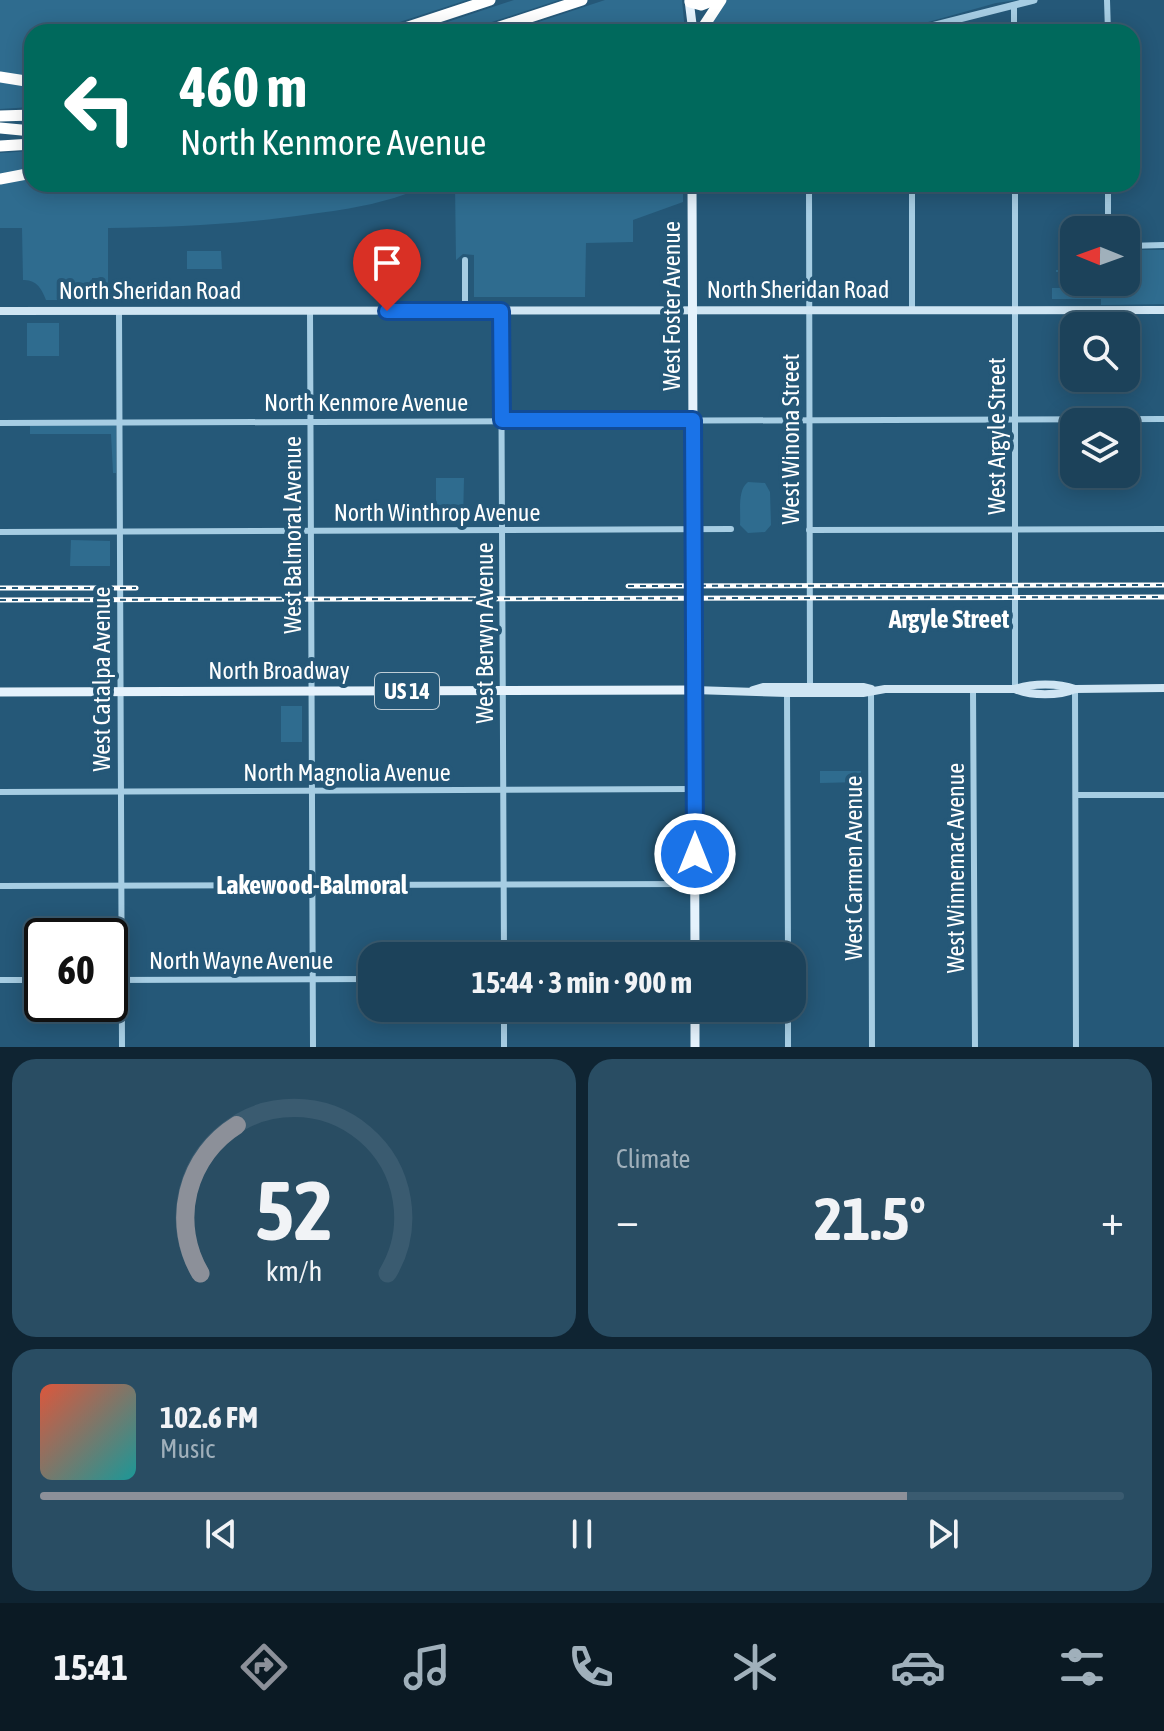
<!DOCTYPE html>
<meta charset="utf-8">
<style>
body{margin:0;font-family:"Asap Condensed",sans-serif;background:#294d63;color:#f1f3f6;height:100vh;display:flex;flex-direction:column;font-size:30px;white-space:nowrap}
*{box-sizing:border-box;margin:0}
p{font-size:26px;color:#a0b0bb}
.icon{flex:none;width:44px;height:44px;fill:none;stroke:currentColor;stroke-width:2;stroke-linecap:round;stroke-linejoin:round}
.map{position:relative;height:1047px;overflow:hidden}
.sheet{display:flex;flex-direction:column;gap:12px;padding:12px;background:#0f2432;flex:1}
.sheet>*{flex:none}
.hud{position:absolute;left:24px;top:24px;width:1116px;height:168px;border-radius:24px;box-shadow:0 4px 20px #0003,0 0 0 2px #3a5b70;background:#00695c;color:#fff;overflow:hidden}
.needle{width:52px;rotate:271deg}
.tools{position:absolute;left:1060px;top:216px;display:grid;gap:16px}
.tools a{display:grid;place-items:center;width:80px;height:80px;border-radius:16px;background:#1c425a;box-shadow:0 4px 20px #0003,0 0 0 2px #3a5b70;font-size:40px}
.speed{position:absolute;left:24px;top:918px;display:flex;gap:16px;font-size:40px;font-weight:700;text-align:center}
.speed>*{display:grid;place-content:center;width:104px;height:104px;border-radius:50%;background:#1c425a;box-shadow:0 4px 20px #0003,0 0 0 2px #3a5b70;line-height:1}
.speed .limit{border:4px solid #111;border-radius:12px;background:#fff;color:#111}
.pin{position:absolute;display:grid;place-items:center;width:68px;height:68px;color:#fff;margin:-82px -34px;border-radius:50% 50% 50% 0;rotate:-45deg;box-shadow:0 0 8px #0007}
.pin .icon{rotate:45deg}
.me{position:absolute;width:88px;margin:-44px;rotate:0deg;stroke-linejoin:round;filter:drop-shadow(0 0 6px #0008)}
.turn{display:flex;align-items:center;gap:28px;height:168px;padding:0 24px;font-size:36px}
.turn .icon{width:104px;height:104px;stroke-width:2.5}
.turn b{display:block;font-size:56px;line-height:68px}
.big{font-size:60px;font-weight:700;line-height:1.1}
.sheet .tile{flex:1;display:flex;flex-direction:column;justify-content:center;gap:12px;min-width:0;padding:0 28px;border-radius:24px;background:#294d63}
.sheet .dial{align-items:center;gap:0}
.dial svg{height:208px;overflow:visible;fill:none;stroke:#3a5b70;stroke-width:7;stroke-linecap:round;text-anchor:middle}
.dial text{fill:#f1f3f6;stroke:none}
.song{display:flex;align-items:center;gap:24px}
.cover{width:96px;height:96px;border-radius:12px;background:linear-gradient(135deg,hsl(10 70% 55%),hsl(180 70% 35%))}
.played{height:8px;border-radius:4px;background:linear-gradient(90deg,#8c9099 80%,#3a5b70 80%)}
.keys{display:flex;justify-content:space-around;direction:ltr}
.heat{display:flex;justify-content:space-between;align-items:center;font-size:44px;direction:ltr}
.sheet .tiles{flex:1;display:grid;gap:12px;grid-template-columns:1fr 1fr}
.tile:last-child{grid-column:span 2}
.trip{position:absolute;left:358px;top:942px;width:448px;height:80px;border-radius:24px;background:#1c425a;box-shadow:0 4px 20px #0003,0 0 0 2px #3a5b70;font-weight:700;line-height:80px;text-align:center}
.dock{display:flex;height:128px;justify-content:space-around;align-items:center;background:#0b1a24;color:#a0b0bb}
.dock .icon{width:56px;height:56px}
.dock .on{color:#8c9099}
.dock b{font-size:36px;color:#f1f3f6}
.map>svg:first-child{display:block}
.green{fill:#2f6c8f}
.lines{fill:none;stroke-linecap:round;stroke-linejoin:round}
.minor{stroke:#a6cde3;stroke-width:6}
.tertiary{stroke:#a6cde3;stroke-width:7}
.secondary{stroke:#cfe5f3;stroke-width:8}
.primary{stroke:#e5f2fc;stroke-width:9}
.motorway{stroke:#fff;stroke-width:11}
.rail-casing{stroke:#fff;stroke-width:5}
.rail{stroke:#255878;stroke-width:2;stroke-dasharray:6;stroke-linecap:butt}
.route-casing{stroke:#114b97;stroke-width:20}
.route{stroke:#1a73e8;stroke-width:14}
.labels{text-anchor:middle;stroke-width:8;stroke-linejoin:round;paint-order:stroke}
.shield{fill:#255878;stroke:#becdd6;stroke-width:2}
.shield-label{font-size:22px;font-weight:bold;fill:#fff}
.street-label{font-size:24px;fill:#fff;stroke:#255878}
.neighbourhood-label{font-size:26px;font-weight:bold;fill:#fff;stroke:#255878}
</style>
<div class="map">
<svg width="1164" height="1047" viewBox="0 0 1164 1047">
<rect width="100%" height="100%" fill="#255878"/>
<g class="green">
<polygon points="0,0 467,0 369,32 32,32 32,78 0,73"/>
<polygon points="514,0 559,0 461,32 417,32"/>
<polygon points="605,0 682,0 685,32 508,32"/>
<polygon points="726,0 1018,0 996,3 896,31 705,32"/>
<polygon points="0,80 32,85 32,107 0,109"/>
<polygon points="32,151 32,169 0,174 0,153"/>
<path d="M 32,176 L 32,184 L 430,184 C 393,202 351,209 311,214 C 243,224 177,227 108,228 L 108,299 L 98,299 L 98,278 L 92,278 L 92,300 L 46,300 C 42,289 36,279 23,280 L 22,228 L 0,228 L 0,181 Z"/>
<polygon points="455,184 683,184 683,202 633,220 633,242 586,243 585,297 474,297 474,255 463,254 456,260"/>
<polygon points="1126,250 1164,250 1164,304 1101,305 1101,299 1052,299 1052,288 1068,288 1069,281 1072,281 1068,272 1056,272 1056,270 1074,270 1074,282 1126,282"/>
<polygon points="187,251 221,251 222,269 187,269"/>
<rect x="27" y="323" width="32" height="33"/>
<polygon points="30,424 116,424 116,473 113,473 111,434 30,434"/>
<polygon points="436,478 464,478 463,521 436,521"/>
<path d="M 748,482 L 765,483 L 770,492 L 771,525 L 765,532 L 748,533 L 740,525 C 741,512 737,490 748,482 Z"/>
<polygon points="71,540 110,541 110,566 70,566"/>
<rect x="281" y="706" width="21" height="36"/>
<polygon points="820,771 861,771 861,782 820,783"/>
</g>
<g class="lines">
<g class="minor">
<polyline points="1107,0 1108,32"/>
<polyline points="1014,5 1014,32"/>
<polyline points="809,184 810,688"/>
<polyline points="1108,184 1108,230"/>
<polyline points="1126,246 1164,245"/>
<polyline points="119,311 122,1047"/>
<polyline points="310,311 313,1047"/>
<polyline points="465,311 465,260"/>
<polyline points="501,311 504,956"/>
<polyline points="912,311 912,184"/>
<polyline points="0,423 1164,419"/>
<polyline points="809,530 1164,529"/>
<polyline points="0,532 731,529"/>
<polyline points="973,689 975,1047"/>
<polyline points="1015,689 1015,184"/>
<polyline points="1075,689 1076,1047"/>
<polyline points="871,690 872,1047"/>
<polyline points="787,693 788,956"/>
<polyline points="0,792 694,789"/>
<polyline points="1076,795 1164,795"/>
<polyline points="0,886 695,884"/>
<polyline points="0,980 42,980"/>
<polyline points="110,980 372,979"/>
<polyline points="504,1008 504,1047"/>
<polyline points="788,1008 788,1047"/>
</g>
<polyline class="tertiary" points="908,32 1034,0"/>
<g class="secondary">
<polyline points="0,311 1164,310"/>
<path d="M 1015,689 C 1031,696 1059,696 1075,689 L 1164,688"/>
<path d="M 694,690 L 787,693 L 863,693 L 885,689 L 1015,689 C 1032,683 1059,683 1075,689"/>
<polyline points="753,690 763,687 863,687 871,689"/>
</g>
<g class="primary">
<polyline points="689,0 693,32"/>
<polyline points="692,184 695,956"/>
<polyline points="0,692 694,690"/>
<polyline points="695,1008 695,1047"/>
</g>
<g class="motorway">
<polyline points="690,2 701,5 714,0"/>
<polyline points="393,32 490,0"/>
<polyline points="484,32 582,0"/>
<polyline points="700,32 721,0"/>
<polyline points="0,77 32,82"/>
<polyline points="0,116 32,115"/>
<polyline points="0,128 32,131"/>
<polyline points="0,146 32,144"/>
<polyline points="0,179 32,173"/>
</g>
<defs>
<g id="rail">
<polyline points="628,586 1164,585"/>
<polyline points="0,588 136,588"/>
<polyline points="0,600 1164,597"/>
</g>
</defs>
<use href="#rail" class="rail-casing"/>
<use href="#rail" class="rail"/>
</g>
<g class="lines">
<defs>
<polyline id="route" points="387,311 501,311 502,420 693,420 695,854"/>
</defs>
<use href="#route" class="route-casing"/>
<use href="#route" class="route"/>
</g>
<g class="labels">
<rect class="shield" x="375" y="673" width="64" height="36" rx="6"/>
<g class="shield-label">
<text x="407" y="699">US 14</text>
</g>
<g class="street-label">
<text x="798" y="298">North Sheridan Road</text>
<text x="150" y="299">North Sheridan Road</text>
<text transform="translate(672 306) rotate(-90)" y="8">West Foster Avenue</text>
<text x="366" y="411">North Kenmore Avenue</text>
<text transform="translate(997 436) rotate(-90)" y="8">West Argyle Street</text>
<text transform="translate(791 439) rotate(-90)" y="8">West Winona Street</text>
<text x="437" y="521">North Winthrop Avenue</text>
<text transform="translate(293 535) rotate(-90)" y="8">West Balmoral Avenue</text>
<text transform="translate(485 633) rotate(-90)" y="8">West Berwyn Avenue</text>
<text x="279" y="679">North Broadway</text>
<text transform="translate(102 679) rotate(-90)" y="8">West Catalpa Avenue</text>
<text x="347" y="781">North Magnolia Avenue</text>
<text transform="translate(854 868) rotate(-90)" y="8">West Carmen Avenue</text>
<text transform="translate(956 868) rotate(-90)" y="8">West Winnemac Avenue</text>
<text x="241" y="969">North Wayne Avenue</text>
</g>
<g class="neighbourhood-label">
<text x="949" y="628">Argyle Street</text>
<text x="312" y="894">Lakewood-Balmoral</text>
</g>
</g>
</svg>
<div class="tools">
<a><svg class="needle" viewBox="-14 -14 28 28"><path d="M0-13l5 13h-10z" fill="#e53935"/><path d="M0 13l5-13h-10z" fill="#a0b0bb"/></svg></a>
<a><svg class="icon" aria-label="search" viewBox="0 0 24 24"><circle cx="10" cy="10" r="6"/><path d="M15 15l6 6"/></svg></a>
<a><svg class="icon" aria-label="layers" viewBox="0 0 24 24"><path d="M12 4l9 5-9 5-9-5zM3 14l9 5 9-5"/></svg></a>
</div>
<div class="speed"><div class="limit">60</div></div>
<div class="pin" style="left:387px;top:311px;background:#d93025"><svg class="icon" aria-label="arrive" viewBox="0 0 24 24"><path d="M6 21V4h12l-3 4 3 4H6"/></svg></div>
<svg class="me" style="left:695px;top:854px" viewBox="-20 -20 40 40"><circle r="17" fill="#1a73e8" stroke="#fff" stroke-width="3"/><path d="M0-11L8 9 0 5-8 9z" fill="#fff"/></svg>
<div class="trip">15:44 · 3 min · 900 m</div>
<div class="hud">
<div class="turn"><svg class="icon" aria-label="left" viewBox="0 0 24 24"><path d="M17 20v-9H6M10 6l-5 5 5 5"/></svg><div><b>460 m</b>North Kenmore Avenue</div></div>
</div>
</div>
<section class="sheet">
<div class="tiles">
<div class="tile dial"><svg viewBox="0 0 100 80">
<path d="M14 69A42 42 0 1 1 86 69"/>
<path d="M14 69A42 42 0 0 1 28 12" stroke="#8c9099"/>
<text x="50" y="56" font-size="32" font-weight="700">52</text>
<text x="50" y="72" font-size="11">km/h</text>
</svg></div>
<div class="tile"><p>Climate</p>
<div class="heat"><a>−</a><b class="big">21.5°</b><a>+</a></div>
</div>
<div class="tile">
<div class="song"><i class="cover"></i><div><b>102.6 FM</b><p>Music</p></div></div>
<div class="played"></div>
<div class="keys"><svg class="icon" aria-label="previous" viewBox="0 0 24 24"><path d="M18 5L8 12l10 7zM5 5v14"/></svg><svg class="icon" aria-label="pause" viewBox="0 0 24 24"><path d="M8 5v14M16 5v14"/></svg><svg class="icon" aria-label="next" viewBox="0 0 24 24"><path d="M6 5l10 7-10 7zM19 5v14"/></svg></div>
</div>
</div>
</section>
<nav class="dock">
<b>15:41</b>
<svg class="icon on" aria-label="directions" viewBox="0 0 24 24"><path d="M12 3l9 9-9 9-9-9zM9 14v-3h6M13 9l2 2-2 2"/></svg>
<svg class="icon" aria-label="music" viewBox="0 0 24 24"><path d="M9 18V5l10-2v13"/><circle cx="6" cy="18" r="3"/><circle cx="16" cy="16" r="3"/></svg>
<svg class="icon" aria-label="phone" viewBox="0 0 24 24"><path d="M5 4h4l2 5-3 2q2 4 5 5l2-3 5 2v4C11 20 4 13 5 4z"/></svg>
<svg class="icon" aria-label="climate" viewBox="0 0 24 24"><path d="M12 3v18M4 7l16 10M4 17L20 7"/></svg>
<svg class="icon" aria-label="car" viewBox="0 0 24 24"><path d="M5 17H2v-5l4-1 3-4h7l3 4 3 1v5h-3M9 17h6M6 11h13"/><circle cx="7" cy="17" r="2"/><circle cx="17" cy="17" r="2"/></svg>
<svg class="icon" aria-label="filters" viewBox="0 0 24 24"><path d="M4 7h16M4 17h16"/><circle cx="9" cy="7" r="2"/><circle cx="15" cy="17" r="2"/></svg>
</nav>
